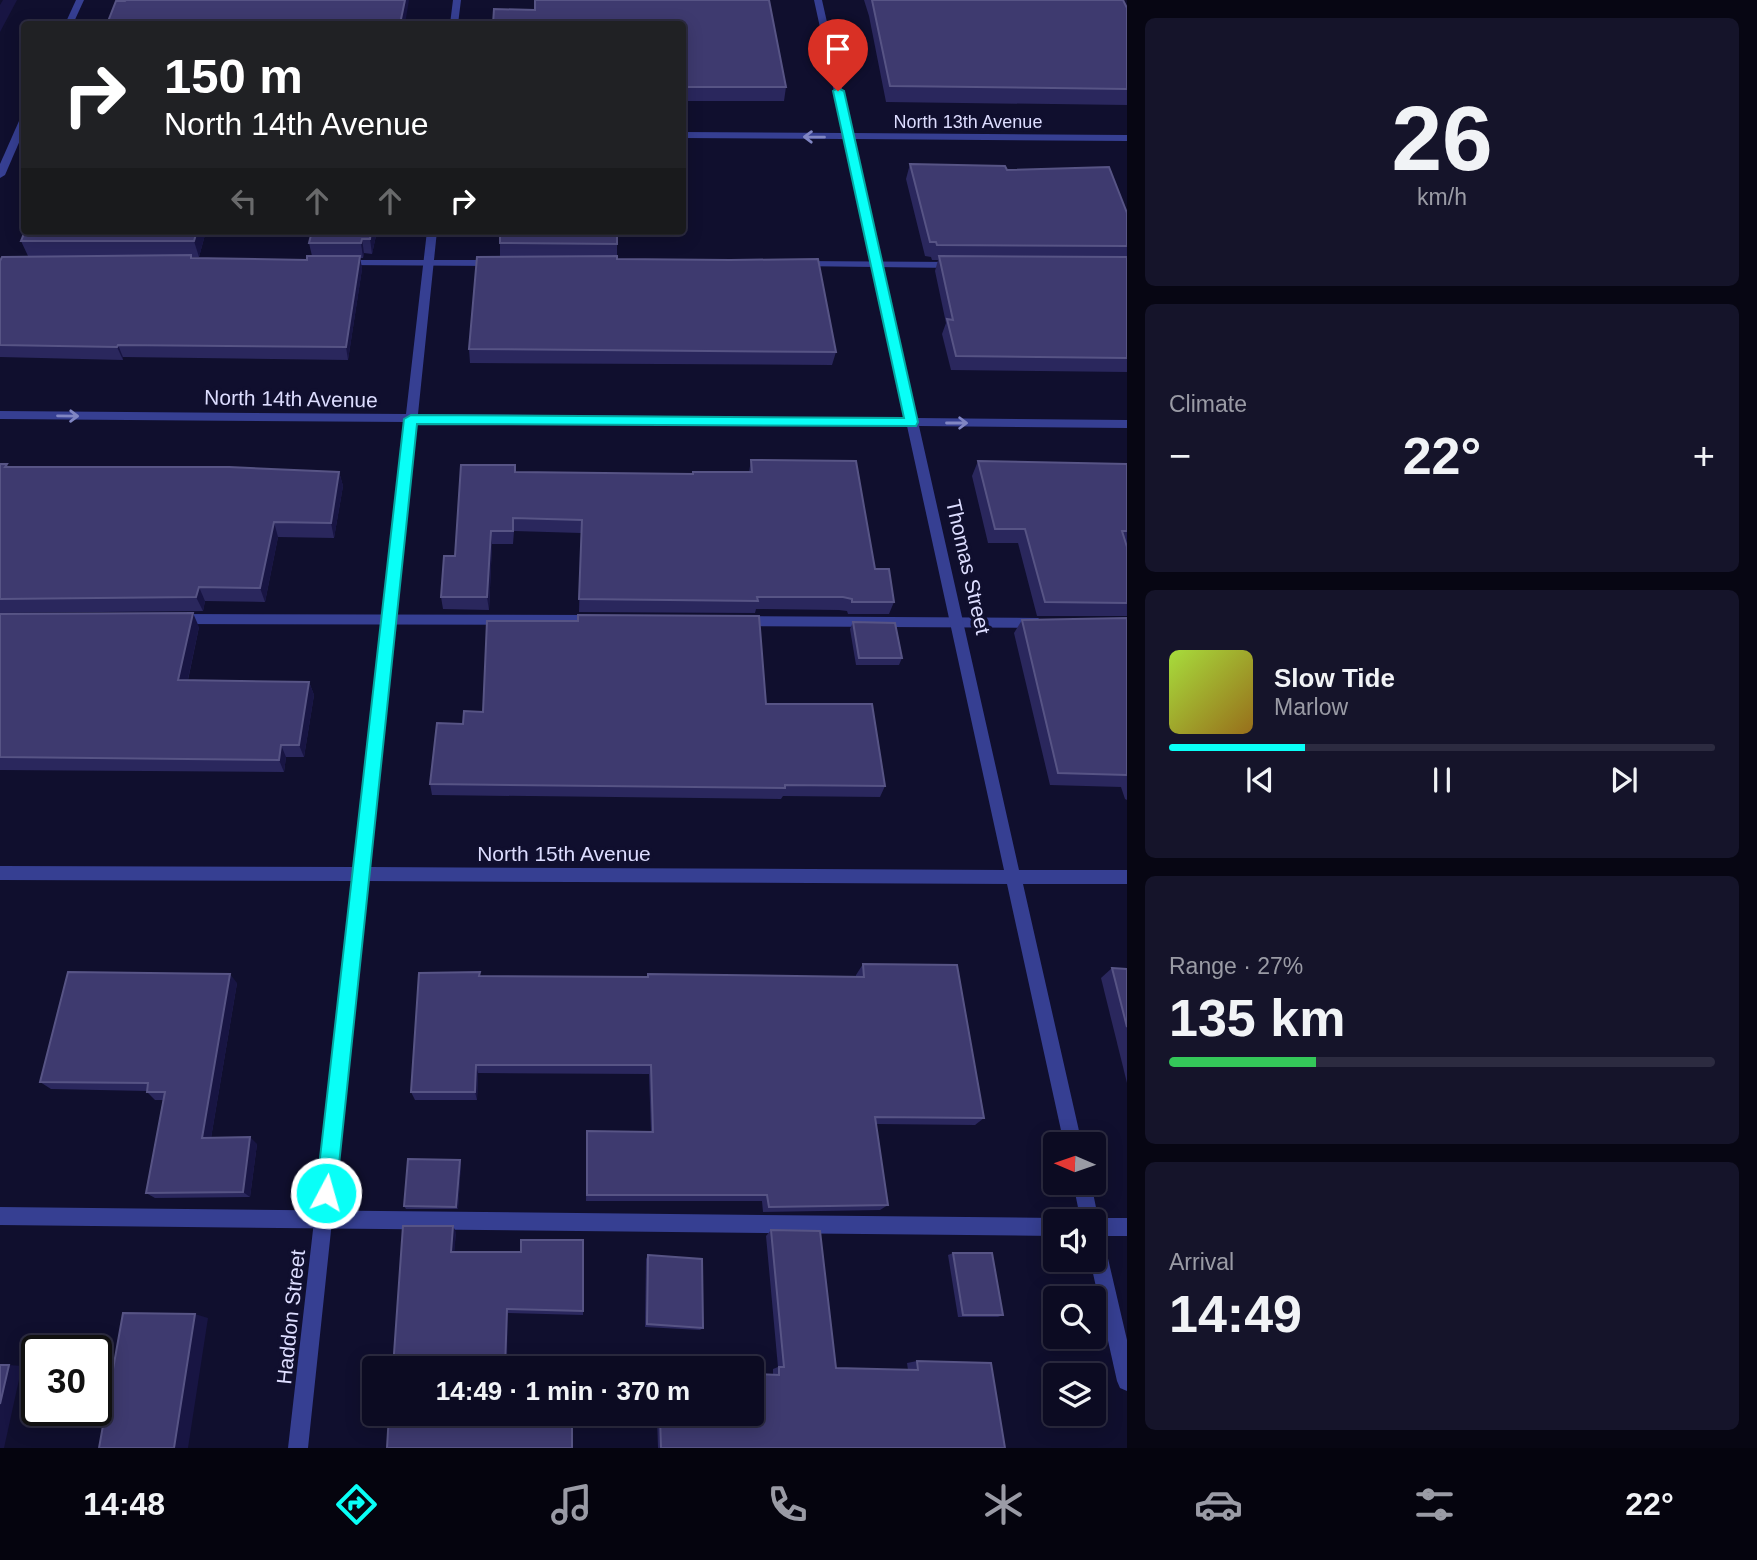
<!DOCTYPE html>
<meta charset="utf-8">
<style>
body{margin:0;font-family:Helvetica,sans-serif;background:#15142a;color:#f1f3f6;height:100vh;display:flex;flex-direction:column;font-size:26px;white-space:nowrap}
*{box-sizing:border-box;margin:0}
p{font-size:23px;color:#9a9ba5}
.icon{flex:none;width:38px;height:38px;fill:none;stroke:currentColor;stroke-width:2;stroke-linecap:round;stroke-linejoin:round}
.map{position:relative;flex:1;overflow:hidden}
.drawer{display:flex;flex-direction:column;gap:18px;padding:18px;background:#070613;width:630px}
.drawer>*{flex:none}
.hud{position:absolute;left:21px;top:21px;width:665px;height:214px;border-radius:7px;box-shadow:0 4px 18px #0003,0 0 0 2px #2c2b40;background:#202124;color:#fff;overflow:hidden}
.needle{width:46px;rotate:272deg}
.buttons{position:absolute;left:1043px;top:1132px;display:grid;gap:14px}
.buttons a{display:grid;place-items:center;width:63px;height:63px;border-radius:7px;background:#0c0b22;box-shadow:0 4px 18px #0003,0 0 0 2px #2c2b40;font-size:35px}
.speed{position:absolute;left:21px;top:1335px;display:flex;gap:14px;font-size:35px;font-weight:700;text-align:center}
.speed>*{display:grid;place-content:center;width:91px;height:91px;border-radius:50%;background:#0c0b22;box-shadow:0 4px 18px #0003,0 0 0 2px #2c2b40;line-height:1}
.speed .limit{border:4px solid #111;border-radius:10px;background:#fff;color:#111}
.pin{position:absolute;display:grid;place-items:center;width:60px;height:60px;color:#fff;margin:-72px -30px;border-radius:50% 50% 50% 0;rotate:-45deg;box-shadow:0 0 7px #0007}
.pin .icon{rotate:45deg}
.me{position:absolute;width:77px;margin:-38px;rotate:6deg;stroke-linejoin:round;filter:drop-shadow(0 0 5px #0008)}
.turn{display:flex;align-items:center;gap:24px;height:147px;padding:0 28px;font-size:32px}
.turn .icon{width:91px;height:91px;stroke-width:2.5}
.turn b{display:block;font-size:49px;line-height:60px}
.lanes{display:flex;align-items:center;height:66px;padding:0 28px;background:#0003;justify-content:center;gap:35px;direction:ltr}
.lanes .off{opacity:.35}
.big{font-size:52px;font-weight:700;line-height:1.1}
.drawer .card{flex:1;display:flex;flex-direction:column;justify-content:center;gap:10px;min-width:0;padding:0 24px;border-radius:10px;background:#15142a}
.drawer .dial{align-items:center;gap:0}
.dial b{font-size:91px;line-height:1}
.song{display:flex;align-items:center;gap:21px}
.cover{width:84px;height:84px;border-radius:10px;background:linear-gradient(135deg,hsl(80 70% 55%),hsl(40 70% 35%))}
.played{height:7px;border-radius:4px;background:linear-gradient(90deg,#09fff7 25%,#2c2b40 25%)}
.keys{display:flex;justify-content:space-around;direction:ltr}
.heat{display:flex;justify-content:space-between;align-items:center;font-size:38px;direction:ltr}
.charge{height:10px;border-radius:5px;background:linear-gradient(90deg,#34c759 27%,#2c2b40 0)}
.trip{position:absolute;left:362px;top:1356px;width:402px;height:70px;border-radius:7px;background:#0c0b22;box-shadow:0 4px 18px #0003,0 0 0 2px #2c2b40;font-weight:700;line-height:70px;text-align:center}
.menu{display:flex;height:112px;justify-content:space-around;align-items:center;background:#05040e;color:#9a9ba5}
.menu .icon{width:49px;height:49px}
.menu .active{color:#09fff7}
.menu b{font-size:32px;color:#f1f3f6}
main{display:flex;flex:1;min-height:0}
.map>svg:first-child{display:block}
.lines{fill:none;stroke-linecap:round;stroke-linejoin:round}
.service{fill:#363f92;fill-rule:evenodd}
.minor{fill:#363f92;fill-rule:evenodd}
.wall{fill:#2a275d}
.shaded-wall{fill:#181543}
.building{fill:#3e3a6f;stroke:#575485;stroke-width:2}
.oneway{stroke:#8186c3}
.route{fill:#09fff7;stroke:#06a6a1;stroke-width:2}
.labels{text-anchor:middle;stroke-width:7;stroke-linejoin:round;paint-order:stroke}
.far-street-label{font-size:18px;fill:#ddf;stroke:#100f2e}
.street-label{font-size:21px;fill:#ddf;stroke:#100f2e}
</style>
<main>
<div class="map">
<svg width="1127" height="1448" viewBox="0 0 1127 1448">
<rect width="100%" height="100%" fill="#100f2e"/>
<g class="lines">
<g class="service">
<polygon points="344,260 496,260 501,263 496,266 340,265 340,261"/>
<polygon points="799,261 954,262 959,265 954,268 795,266 794,264"/>
<polygon points="176,614 597,615 604,620 597,625 176,624 169,619"/>
<polygon points="740,616 1038,618 1045,623 1038,628 740,626 733,621"/>
<polygon points="0,1207 1055,1218 1062,1222 1055,1222 1055,1236 0,1225"/>
<polygon points="1094,1218 1127,1218 1127,1236 1094,1236 1094,1222 1087,1222"/>
</g>
<g class="minor">
<polygon points="76,0 84,0 73,24 65,24"/>
<polygon points="453,0 461,0 458,24 450,24"/>
<path d="M 814,0 L 822,0 L 852,133 L 1127,135 L 1127,141 L 854,139 L 917,418 L 1127,420 L 1127,428 L 919,426 L 1019,870 L 1127,870 L 1127,884 L 1023,884 L 1082,1144 L 1064,1144 L 1007,884 L 368,881 L 308,1448 L 288,1448 L 353,881 L 0,880 L 0,866 L 354,867 L 405,422 L 0,419 L 0,411 L 406,414 L 427,231 L 437,231 L 418,414 L 905,418 L 844,139 L 682,138 L 682,132 L 843,133 ZM 417,422 L 907,426 L 1004,870 L 369,867 Z"/>
<polygon points="24,118 24,131 5,175 0,178 0,164 19,121"/>
<polygon points="1073,1183 1091,1183 1099,1222 1095,1229 1100,1231 1103,1237 1127,1340 1127,1391 1120,1388 1117,1381 1090,1260 1094,1260 1094,1222 1081,1222"/>
</g>
</g>
<g class="wall">
<polygon points="864,0 1123,0 1127,8 1127,105 886,102 869,16"/>
<polygon points="682,24 786,87 784,101 682,101"/>
<polygon points="910,164 1007,170 1127,213 1127,372 951,370 942,334 946,323 935,271 938,260 932,260 931,257 925,256 906,179"/>
<polygon points="206,231 199,257 192,257 192,258 307,260 312,256 309,243 377,231 372,254 364,253 363,258 360,258 362,269 348,360 123,357 123,360 0,357 0,261 28,256 21,241"/>
<polygon points="617,231 617,259 836,352 832,365 470,363 469,349 500,257 500,243"/>
<polygon points="751,460 875,569 894,602 889,614 848,614 847,611 839,610 756,609 755,613 579,612 581,533 514,531 513,544 492,544 489,610 443,609 441,597 455,556 516,472 692,474 749,472"/>
<polygon points="978,461 1127,464 1127,616 1037,616 1018,543 988,543 972,476"/>
<polygon points="0,464 7,464 8,467 339,472 343,486 334,538 278,537 265,602 205,601 203,611 0,613"/>
<polygon points="0,614 199,627 188,680 309,682 314,695 304,757 286,757 284,772 0,770"/>
<polygon points="1127,618 1127,800 1125,799 1121,787 1050,785 1014,633 1022,620"/>
<polygon points="853,622 902,658 899,665 856,665 850,629"/>
<polygon points="766,704 885,786 880,797 783,796 781,799 432,795 430,784 463,724 483,712"/>
<polygon points="863,964 984,1118 975,1125 876,1124 888,1205 880,1210 763,1212 762,1201 586,1201 587,1138 651,1132 649,1074 478,1073 477,1100 415,1100 411,1092 480,976 856,977 856,975"/>
<polygon points="1112,968 1127,969 1127,1083 1101,978"/>
<polygon points="237,983 211,1138 257,1144 250,1197 155,1198 146,1193 163,1100 155,1100 147,1092 147,1091 51,1089 40,1082"/>
<polygon points="461,1163 458,1209 406,1209 404,1206"/>
<polygon points="771,1230 836,1368 908,1370 907,1363 917,1361 1005,1448 658,1448 657,1418 685,1418 684,1414 752,1414 773,1375 773,1369 778,1367 766,1236"/>
<polygon points="456,1232 454,1252 583,1311 583,1315 508,1313 393,1368"/>
<polygon points="953,1253 1003,1315 998,1317 958,1317 948,1255"/>
<polygon points="648,1255 703,1328 700,1330 645,1327 646,1259"/>
</g>
<g class="shaded-wall">
<polygon points="3,0 17,0 0,32 0,5"/>
<polygon points="405,0 409,0 405,24 400,24"/>
<polygon points="197,231 206,231 199,257 194,241"/>
<polygon points="371,231 377,231 372,254 370,239"/>
<polygon points="362,239 364,253 363,258 361,243"/>
<polygon points="360,256 362,269 348,360 346,347"/>
<polygon points="118,345 123,357 123,360 117,347"/>
<polygon points="339,472 343,486 334,538 331,523"/>
<polygon points="274,522 278,537 265,602 260,588"/>
<polygon points="491,531 492,544 489,610 487,597"/>
<polygon points="199,587 205,601 203,611 196,597"/>
<polygon points="193,613 199,627 185,693 178,680"/>
<polygon points="309,682 314,695 304,757 299,745"/>
<polygon points="281,745 286,757 284,772 279,760"/>
<polygon points="230,974 237,983 210,1144 202,1138"/>
<polygon points="476,1065 478,1073 477,1100 475,1092"/>
<polygon points="250,1137 257,1144 250,1197 243,1192"/>
<polygon points="460,1160 461,1163 458,1209 456,1207"/>
<polygon points="453,1226 456,1232 454,1257 451,1252"/>
<polygon points="507,1309 508,1313 507,1368 505,1368"/>
<polygon points="195,1314 208,1318 188,1448 174,1448"/>
<polygon points="9,1365 22,1366 4,1448 0,1448 0,1404"/>
<polygon points="504,1414 506,1414 505,1426 503,1426"/>
</g>
<g class="building">
<polygon points="126,0 405,0 400,24 107,24 116,1 125,1"/>
<polygon points="535,0 769,0 786,87 682,87 682,24 493,24 494,9 535,10"/>
<polygon points="872,0 1123,0 1127,8 1127,89 890,86"/>
<polygon points="910,164 1005,166 1007,170 1109,167 1127,213 1127,246 937,245 936,242 930,242"/>
<polygon points="25,231 197,231 194,241 21,241"/>
<polygon points="312,231 371,231 370,239 362,239 361,243 309,243"/>
<polygon points="500,231 617,231 617,244 500,243"/>
<polygon points="191,255 191,258 307,260 307,256 360,256 346,347 118,345 117,347 0,345 0,261 2,257"/>
<polygon points="617,256 617,259 730,260 818,259 836,352 469,349 477,257"/>
<polygon points="939,256 1127,257 1127,358 956,356 947,319 953,320"/>
<polygon points="751,460 856,461 875,569 889,569 894,602 852,602 852,599 843,597 757,597 758,601 579,599 582,520 513,518 513,531 491,531 487,597 441,597 444,556 455,556 461,465 515,465 515,472 693,474 693,472 752,472"/>
<polygon points="978,461 1127,464 1127,531 1122,531 1127,547 1127,603 1045,602 1025,529 995,529"/>
<polygon points="0,464 7,464 5,467 229,467 339,472 331,523 274,522 260,588 199,587 196,597 0,599"/>
<polygon points="193,613 178,680 309,682 299,745 281,745 279,760 0,757 0,614"/>
<polygon points="578,615 759,616 766,704 872,704 885,786 785,785 785,788 430,784 437,723 463,724 464,711 483,712 487,621 578,621"/>
<polygon points="1127,618 1127,775 1058,773 1022,620"/>
<polygon points="853,622 895,623 902,658 859,658"/>
<polygon points="863,964 957,965 984,1118 875,1117 888,1205 769,1207 767,1195 587,1195 587,1131 653,1132 651,1065 476,1065 475,1092 411,1092 419,973 480,972 479,976 648,977 648,974 864,977"/>
<polygon points="1112,968 1127,969 1127,1027"/>
<polygon points="68,972 230,974 202,1138 250,1137 243,1192 146,1193 165,1092 147,1092 148,1083 40,1082"/>
<polygon points="408,1159 460,1160 456,1207 404,1206"/>
<polygon points="403,1226 453,1226 451,1252 521,1252 521,1240 583,1240 583,1311 507,1309 505,1368 393,1368"/>
<polygon points="771,1230 820,1231 836,1368 918,1370 917,1361 991,1363 1005,1448 661,1448 660,1417 688,1418 688,1414 752,1414 752,1374 779,1375 779,1367 784,1367"/>
<polygon points="953,1253 992,1253 1003,1315 963,1315"/>
<polygon points="648,1255 702,1259 703,1328 647,1324"/>
<polygon points="123,1313 195,1314 174,1448 99,1448"/>
<polygon points="0,1365 9,1365 0,1404"/>
<polygon points="389,1414 504,1414 503,1426 572,1427 572,1448 387,1448"/>
</g>
<defs><path id="oneway-shaft" d="M-6 0H5M1.5-3L5.5 0L1.5 3" fill="none" stroke-width="1.6" stroke-linecap="round" stroke-linejoin="round" transform="scale(1.75)"/></defs>
<g class="oneway">
<use href="#oneway-shaft" transform="translate(814 137) rotate(-179)"/>
<use href="#oneway-shaft" transform="translate(68 416) rotate(1)"/>
<use href="#oneway-shaft" transform="translate(957 423)"/>
</g>
<polygon class="route" points="838,88 844,91 918,422 916,426 417,424 336,1193 333,1200 326,1203 319,1200 316,1193 404,419 411,415 904,418 833,91"/>
<g class="labels">
<g class="far-street-label">
<text x="968" y="128">North 13th Avenue</text>
</g>
<g class="street-label">
<text transform="translate(291 399) rotate(1)" y="7">North 14th Avenue</text>
<text transform="translate(968 567) rotate(77)" y="7">Thomas Street</text>
<text x="564" y="861">North 15th Avenue</text>
<text transform="translate(291 1317) rotate(-84)" y="7">Haddon Street</text>
</g>
</g>
</svg>
<div class="buttons">
<a><svg class="needle" viewBox="-14 -14 28 28"><path d="M0-13l5 13h-10z" fill="#e53935"/><path d="M0 13l5-13h-10z" fill="#9a9ba5"/></svg></a>
<a><svg class="icon" aria-label="sound" viewBox="0 0 24 24"><path d="M4 9h4l5-4v14l-5-4H4zM17 9q2 3 0 6"/></svg></a>
<a><svg class="icon" aria-label="search" viewBox="0 0 24 24"><circle cx="10" cy="10" r="6"/><path d="M15 15l6 6"/></svg></a>
<a><svg class="icon" aria-label="layers" viewBox="0 0 24 24"><path d="M12 4l9 5-9 5-9-5zM3 14l9 5 9-5"/></svg></a>
</div>
<div class="speed"><div class="limit">30</div></div>
<div class="pin" style="left:838px;top:91px;background:#d93025"><svg class="icon" aria-label="arrive" viewBox="0 0 24 24"><path d="M6 21V4h12l-3 4 3 4H6"/></svg></div>
<svg class="me" style="left:326px;top:1193px" viewBox="-20 -20 40 40"><circle r="17" fill="#09fff7" stroke="#fff" stroke-width="3"/><path d="M0-11L8 9 0 5-8 9z" fill="#fff"/></svg>
<div class="trip">14:49 · 1 min · 370 m</div>
<div class="hud">
<div class="turn"><svg class="icon" aria-label="right" viewBox="0 0 24 24"><path d="M7 20v-9h11M14 6l5 5-5 5"/></svg><div><b>150 m</b>North 14th Avenue</div></div>
<div class="lanes"><svg class="icon off" aria-label="left" viewBox="0 0 24 24"><path d="M17 20v-9H6M10 6l-5 5 5 5"/></svg><svg class="icon off" aria-label="ahead" viewBox="0 0 24 24"><path d="M12 20V5M6 11l6-6 6 6"/></svg><svg class="icon off" aria-label="ahead" viewBox="0 0 24 24"><path d="M12 20V5M6 11l6-6 6 6"/></svg><svg class="icon" aria-label="right" viewBox="0 0 24 24"><path d="M7 20v-9h11M14 6l5 5-5 5"/></svg></div>
</div>
</div>
<section class="drawer">
<div class="card dial"><b>26</b><p>km/h</p></div>
<div class="card"><p>Climate</p>
<div class="heat"><a>−</a><b class="big">22°</b><a>+</a></div>
</div>
<div class="card">
<div class="song"><i class="cover"></i><div><b>Slow Tide</b><p>Marlow</p></div></div>
<div class="played"></div>
<div class="keys"><svg class="icon" aria-label="previous" viewBox="0 0 24 24"><path d="M18 5L8 12l10 7zM5 5v14"/></svg><svg class="icon" aria-label="pause" viewBox="0 0 24 24"><path d="M8 5v14M16 5v14"/></svg><svg class="icon" aria-label="next" viewBox="0 0 24 24"><path d="M6 5l10 7-10 7zM19 5v14"/></svg></div>
</div>
<div class="card"><p>Range · 27%</p><b class="big">135 km</b><div class="charge"></div></div>
<div class="card"><p>Arrival</p><b class="big">14:49</b></div>
</section>
</main>
<nav class="menu">
<b>14:48</b>
<svg class="icon active" aria-label="directions" viewBox="0 0 24 24"><path d="M12 3l9 9-9 9-9-9zM9 14v-3h6M13 9l2 2-2 2"/></svg>
<svg class="icon" aria-label="music" viewBox="0 0 24 24"><path d="M9 18V5l10-2v13"/><circle cx="6" cy="18" r="3"/><circle cx="16" cy="16" r="3"/></svg>
<svg class="icon" aria-label="phone" viewBox="0 0 24 24"><path d="M5 4h4l2 5-3 2q2 4 5 5l2-3 5 2v4C11 20 4 13 5 4z"/></svg>
<svg class="icon" aria-label="climate" viewBox="0 0 24 24"><path d="M12 3v18M4 7l16 10M4 17L20 7"/></svg>
<svg class="icon" aria-label="car" viewBox="0 0 24 24"><path d="M5 17H2v-5l4-1 3-4h7l3 4 3 1v5h-3M9 17h6M6 11h13"/><circle cx="7" cy="17" r="2"/><circle cx="17" cy="17" r="2"/></svg>
<svg class="icon" aria-label="filters" viewBox="0 0 24 24"><path d="M4 7h16M4 17h16"/><circle cx="9" cy="7" r="2"/><circle cx="15" cy="17" r="2"/></svg>
<b>22°</b>
</nav>
